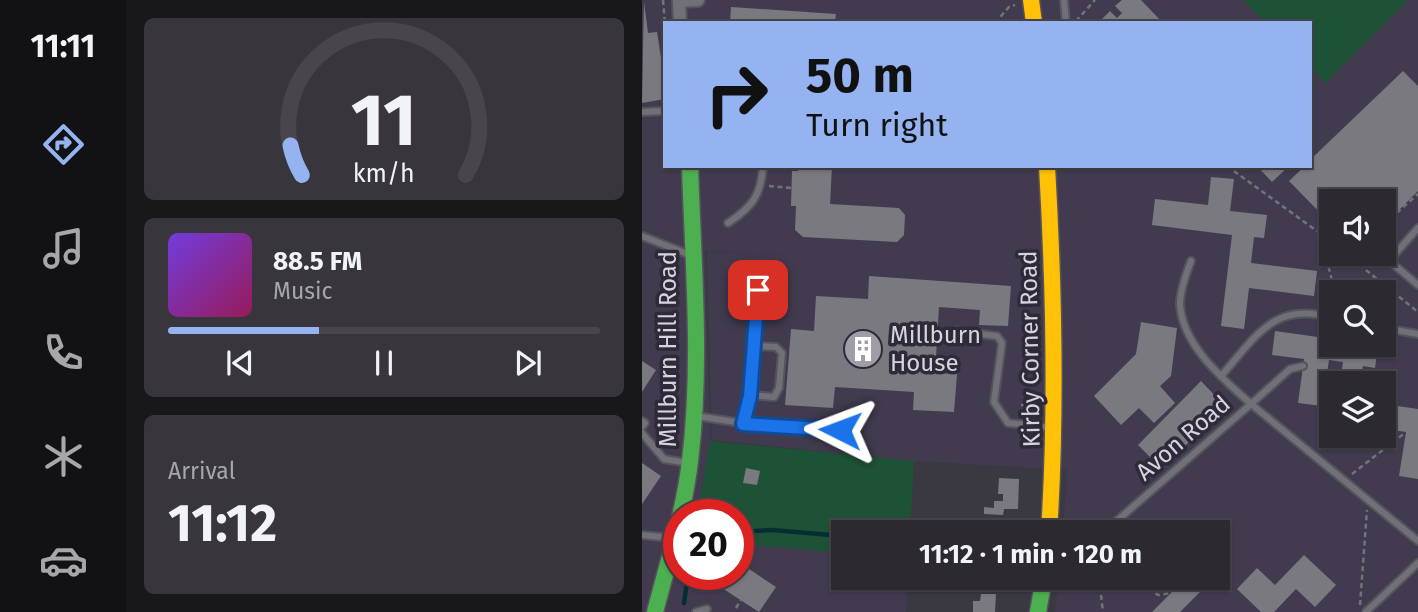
<!DOCTYPE html>
<meta charset="utf-8">
<style>
body{margin:0;font-family:"Fira Sans",sans-serif;background:#38363c;color:#f1f3f6;height:100vh;display:flex;flex-direction:column;font-size:26px;white-space:nowrap}
*{box-sizing:border-box;margin:0}
p{font-size:23px;color:#a6a7ab}
.icon{flex:none;width:38px;height:38px;fill:none;stroke:currentColor;stroke-width:2;stroke-linecap:round;stroke-linejoin:round}
.map{position:relative;flex:1;overflow:hidden}
.drawer{display:flex;flex-direction:column;gap:18px;padding:18px;background:#18171a;width:516px}
.drawer>*{flex:none}
.top-card{position:absolute;left:21px;top:21px;width:649px;height:147px;border-radius:0px;box-shadow:0 2px 5px #0004,0 0 0 2px #48464c;background:#95b2f1;color:#111;overflow:hidden}
.fabs{position:absolute;left:677px;top:189px;display:grid;gap:14px}
.fabs a{display:grid;place-items:center;width:77px;height:77px;border-radius:0px;background:#2c2a30;box-shadow:0 2px 5px #0004,0 0 0 2px #48464c;font-size:35px}
.speed{position:absolute;left:21px;top:499px;display:flex;gap:14px;font-size:35px;font-weight:700;text-align:center}
.speed>*{display:grid;place-content:center;width:91px;height:91px;border-radius:50%;background:#2c2a30;box-shadow:0 2px 5px #0004,0 0 0 2px #48464c;line-height:1}
.speed .limit{border:10px solid #d22;background:#fff;color:#111}
.pin{position:absolute;display:grid;place-items:center;width:60px;height:60px;color:#fff;margin:-30px;border-radius:14px;box-shadow:0 4px 10px #0006}
.me{position:absolute;width:77px;margin:-38px;rotate:273deg;stroke-linejoin:round;filter:drop-shadow(0 0 5px #0008)}
.turn{display:flex;align-items:center;gap:24px;height:147px;padding:0 28px;font-size:32px}
.turn .icon{width:91px;height:91px;stroke-width:2.5}
.turn b{display:block;font-size:49px;line-height:60px}
.big{font-size:52px;font-weight:700;line-height:1.1}
.drawer .widget{flex:1;display:flex;flex-direction:column;justify-content:center;gap:10px;min-width:0;padding:0 24px;border-radius:10px;background:#38363c}
.drawer .dial{align-items:center;gap:0}
.dial svg{height:182px;overflow:visible;fill:none;stroke:#48464c;stroke-width:7;stroke-linecap:round;text-anchor:middle}
.dial text{fill:#f1f3f6;stroke:none}
.song{display:flex;align-items:center;gap:21px}
.cover{width:84px;height:84px;border-radius:10px;background:linear-gradient(135deg,hsl(260 70% 55%),hsl(330 70% 35%))}
.played{height:7px;border-radius:4px;background:linear-gradient(90deg,#95b2f1 35%,#48464c 35%)}
.keys{display:flex;justify-content:space-around;direction:ltr}
.trip{position:absolute;left:189px;top:520px;width:399px;height:70px;border-radius:0px;background:#2c2a30;box-shadow:0 2px 5px #0004,0 0 0 2px #48464c;font-weight:700;line-height:70px;text-align:center}
main{display:flex;flex:1;min-height:0}
.dock{display:flex;flex-direction:column;width:126px;justify-content:space-around;align-items:center;background:#121113;color:#a6a7ab}
.dock .icon{width:49px;height:49px}
.dock .active{color:#95b2f1}
.dock b{font-size:32px;color:#f1f3f6}
.map>svg:first-child{display:block}
.built{fill:#423b4f;fill-rule:evenodd}
.green{fill:#1e5236}
.lines{fill:none;stroke-linecap:round;stroke-linejoin:round}
.stream{stroke:#052e32;stroke-width:4.5}
.building{fill:#7b7980}
.lane-casing{stroke:#56545b;stroke-width:10}
.street-casing{stroke:#56545b;stroke-width:16}
.fast-casing{stroke:#56545b;stroke-width:19}
.slow-casing{stroke:#56545b;stroke-width:19}
.path{stroke:#747378;stroke-width:2.5;stroke-dasharray:5 3.5;stroke-linecap:butt}
.lane{stroke:#716f77;stroke-width:6}
.street{stroke:#716f77;stroke-width:12}
.fast{stroke:#4caf50;stroke-width:16}
.slow{stroke:#ffc107;stroke-width:16}
.route-casing{stroke:#114b97;stroke-width:18}
.route{stroke:#1a73e8;stroke-width:12}
.labels{text-anchor:middle;stroke-width:7;stroke-linejoin:round;paint-order:stroke}
.poi-label{font-size:24px;fill:#d7d4de;stroke:#2f2a39;text-anchor:start}
.street-label{font-size:24px;fill:#d7d4de;stroke:#2f2a39}
</style>
<main>
<nav class="dock">
<b>11:11</b>
<svg class="icon active" aria-label="directions" viewBox="0 0 24 24"><path d="M12 3l9 9-9 9-9-9zM9 14v-3h6M13 9l2 2-2 2"/></svg>
<svg class="icon" aria-label="music" viewBox="0 0 24 24"><path d="M9 18V5l10-2v13"/><circle cx="6" cy="18" r="3"/><circle cx="16" cy="16" r="3"/></svg>
<svg class="icon" aria-label="phone" viewBox="0 0 24 24"><path d="M5 4h4l2 5-3 2q2 4 5 5l2-3 5 2v4C11 20 4 13 5 4z"/></svg>
<svg class="icon" aria-label="climate" viewBox="0 0 24 24"><path d="M12 3v18M4 7l16 10M4 17L20 7"/></svg>
<svg class="icon" aria-label="car" viewBox="0 0 24 24"><path d="M5 17H2v-5l4-1 3-4h7l3 4 3 1v5h-3M9 17h6M6 11h13"/><circle cx="7" cy="17" r="2"/><circle cx="17" cy="17" r="2"/></svg>
</nav>
<section class="drawer">
<div class="widget dial"><svg viewBox="0 0 100 80">
<path d="M14 69A42 42 0 1 1 86 69"/>
<path d="M14 69A42 42 0 0 1 9 56" stroke="#95b2f1"/>
<text x="50" y="56" font-size="32" font-weight="700">11</text>
<text x="50" y="72" font-size="11">km/h</text>
</svg></div>
<div class="widget">
<div class="song"><i class="cover"></i><div><b>88.5 FM</b><p>Music</p></div></div>
<div class="played"></div>
<div class="keys"><svg class="icon" aria-label="previous" viewBox="0 0 24 24"><path d="M18 5L8 12l10 7zM5 5v14"/></svg><svg class="icon" aria-label="pause" viewBox="0 0 24 24"><path d="M8 5v14M16 5v14"/></svg><svg class="icon" aria-label="next" viewBox="0 0 24 24"><path d="M6 5l10 7-10 7zM19 5v14"/></svg></div>
</div>
<div class="widget"><p>Arrival</p><b class="big">11:12</b></div>
</section>
<div class="map">
<svg width="776" height="612" viewBox="0 0 776 612">
<rect width="100%" height="100%" fill="#3a3840"/>
<path class="built" d="M 0,0 L 776,0 L 776,612 L 413,612 L 416,578 L 576,578 L 576,532 L 421,532 L 425,470 L 273,461 L 70,440 L 65,252 L 164,256 L 63,251 L 68,441 L 55,514 L 37,514 L 37,574 L 96,574 L 96,544 L 201,553 L 201,578 L 266,578 L 264,612 L 0,612 ZM 23,23 L 668,23 L 668,166 L 23,166 ZM 690,201 L 742,201 L 742,254 L 690,254 ZM 690,292 L 742,292 L 742,345 L 690,345 ZM 690,383 L 742,383 L 742,436 L 690,436 Z"/>
<g class="green">
<polygon points="601,0 766,0 683,83 669,68 668,23 624,23"/>
<polygon points="68,441 272,461 268,532 201,532 201,553 96,544 96,514 55,514"/>
</g>
<g class="lines">
<g class="stream">
<polyline points="96,532 130,530 201,536"/>
<polyline points="42,603 46,574"/>
</g>
</g>
<g class="building">
<polygon points="480,0 499,0 521,23 456,23 468,11 475,18 480,13 473,6"/>
<polygon points="2,2 6,33 15,32 23,83 23,99 0,103"/>
<polygon points="89,7 194,14 193,23 88,23"/>
<polygon points="761,71 776,86 776,191 747,220 742,215 742,201 690,201 690,225 647,181 663,166 668,166 668,160"/>
<polygon points="156,166 190,166 188,204 257,208 263,215 262,235 255,242 161,237 153,230 154,206 149,206 150,171 156,171"/>
<polygon points="615,166 647,166 630,182"/>
<polygon points="569,177 592,179 588,211 625,215 622,238 612,237 609,263 675,271 672,296 607,288 602,329 579,326 590,235 510,225 513,199 566,205"/>
<polygon points="227,276 369,286 366,326 337,325 338,310 297,307 293,373 315,374 312,412 271,410 272,392 193,387 191,408 143,405 149,329 172,331 174,296 226,299"/>
<polygon points="499,322 535,328 529,376 518,386 533,403 512,423 497,408 479,425 452,396 494,354"/>
<polygon points="633,331 690,339 690,345 736,346 733,368 721,366 718,383 698,383 701,362 687,360 680,406 656,403 662,359 630,355"/>
<polygon points="0,361 14,370 0,392"/>
<polygon points="559,381 578,401 554,425 559,430 542,447 538,443 516,465 496,445"/>
<polygon points="742,404 776,409 776,479 757,476 764,432 742,429"/>
<polygon points="0,463 19,476 0,504"/>
<polygon points="104,468 118,471 115,485 101,483"/>
<polygon points="357,478 377,479 376,509 362,509 361,515 342,514 342,507 352,508 352,501 361,501 361,494 356,494"/>
<polygon points="348,518 370,519 369,532 342,532 342,524 348,524"/>
<polygon points="662,555 694,585 673,607 654,589 632,612 619,612 595,589 615,568 633,585"/>
<polygon points="98,563 134,587 117,612 80,588 86,580 77,574 96,574"/>
<polygon points="338,578 360,578 360,588 338,589"/>
<polygon points="526,578 560,578 566,584 538,612 510,612 535,587"/>
<polygon points="339,594 354,594 353,612 331,612 331,601 338,601"/>
</g>
<g class="lines">
<defs>
<g id="lane">
<polyline points="422,0 424,23"/>
<polyline points="0,112 23,111"/>
<path d="M 86,223 C 110,207 119,196 121,166"/>
<polyline points="776,228 752,255 751,264 776,285"/>
<polyline points="0,236 48,255"/>
<path d="M 549,261 C 544,274 538,290 538,304 C 540,345 581,379 609,404 L 648,369 L 661,366"/>
<polyline points="742,328 776,334"/>
<polyline points="314,331 355,336 360,343 352,402 366,423 412,428"/>
<path d="M 579,376 C 613,338 632,300 690,318"/>
<polyline points="108,395 132,397 137,388 140,353 134,347 112,346"/>
<polyline points="54,416 133,428 198,430"/>
<polyline points="0,421 3,423 0,427"/>
<polyline points="101,424 108,395 116,290"/>
<polyline points="0,433 22,459 46,463"/>
<polyline points="462,532 609,404 776,541"/>
<polyline points="0,535 29,538"/>
<polyline points="54,612 65,609"/>
<polyline points="724,612 776,563"/>
</g>
<polyline id="street" points="38,23 37,1 56,0"/>
<g id="fast">
<path d="M 13,612 C 26,562 42,512 48,461 C 60,363 51,264 48,166"/>
<polyline points="396,612 402,578"/>
</g>
<g id="slow">
<polyline points="389,0 392,23"/>
<path d="M 405,166 C 412,288 415,410 407,532"/>
</g>
</defs>
<use href="#lane" class="lane-casing"/>
<use href="#street" class="street-casing"/>
<use href="#fast" class="fast-casing"/>
<use href="#slow" class="slow-casing"/>
<g class="path">
<polyline points="21,0 23,24"/>
<polyline points="434,21 453,0"/>
<polyline points="353,23 367,7 373,5"/>
<polyline points="585,166 690,242"/>
<polyline points="127,186 149,188"/>
<polyline points="742,224 776,194"/>
<polyline points="678,234 693,292"/>
<polyline points="704,254 776,312"/>
<polyline points="379,405 396,406"/>
<polyline points="710,474 764,432"/>
<polyline points="457,578 461,612"/>
<polyline points="493,578 516,595 529,593"/>
<polyline points="718,605 725,510"/>
<polyline points="94,608 99,600"/>
</g>
<use href="#lane" class="lane"/>
<use href="#street" class="street"/>
<use href="#fast" class="fast"/>
<use href="#slow" class="slow"/>
</g>
<g class="lines">
<defs>
<polyline id="route" points="116,290 108,396 101,424 198,430"/>
</defs>
<use href="#route" class="route-casing"/>
<use href="#route" class="route"/>
</g>
<defs>
<symbol id="building-disc" viewBox="-11 -11 22 22"><circle r="9.5" fill="#a09da7" stroke="#2f2a39"/><path d="M-4-6H4V6H1V3H-1V6H-4ZM-2.5-4.3h1.7v1.8h-1.7ZM.8-4.3h1.7v1.8H.8ZM-2.5-1h1.7V.8h-1.7ZM.8-1h1.7V.8H.8Z" fill="#fff"/></symbol>
</defs>
<g fill-rule="evenodd">
<use href="#building-disc" x="199" y="327" width="44" height="44"/>
</g>
<g class="labels">
<g class="poi-label">
<text x="248" y="343">Millburn<tspan x="248" dy="28">House</tspan></text>
</g>
<g class="street-label">
<text transform="translate(26 349) rotate(-90)" y="8">Millburn Hill Road</text>
<text transform="translate(388 349) rotate(-91)" y="8">Kirby Corner Road</text>
<text transform="translate(541 438) rotate(-41)" y="8">Avon Road</text>
</g>
</g>
</svg>
<div class="fabs">
<a><svg class="icon" aria-label="sound" viewBox="0 0 24 24"><path d="M4 9h4l5-4v14l-5-4H4zM17 9q2 3 0 6"/></svg></a>
<a><svg class="icon" aria-label="search" viewBox="0 0 24 24"><circle cx="10" cy="10" r="6"/><path d="M15 15l6 6"/></svg></a>
<a><svg class="icon" aria-label="layers" viewBox="0 0 24 24"><path d="M12 4l9 5-9 5-9-5zM3 14l9 5 9-5"/></svg></a>
</div>
<div class="speed"><div class="limit">20</div></div>
<div class="pin" style="left:116px;top:290px;background:#d93025"><svg class="icon" aria-label="arrive" viewBox="0 0 24 24"><path d="M6 21V4h12l-3 4 3 4H6"/></svg></div>
<svg class="me" style="left:198px;top:430px" viewBox="-20 -20 40 40"><path d="M0-17L14 15 0 8-14 15z" fill="#1a73e8" stroke="#fff" stroke-width="4"/></svg>
<div class="trip">11:12 · 1 min · 120 m</div>
<div class="top-card">
<div class="turn"><svg class="icon" aria-label="right" viewBox="0 0 24 24"><path d="M7 20v-9h11M14 6l5 5-5 5"/></svg><div><b>50 m</b>Turn right</div></div>
</div>
</div>
</main>
